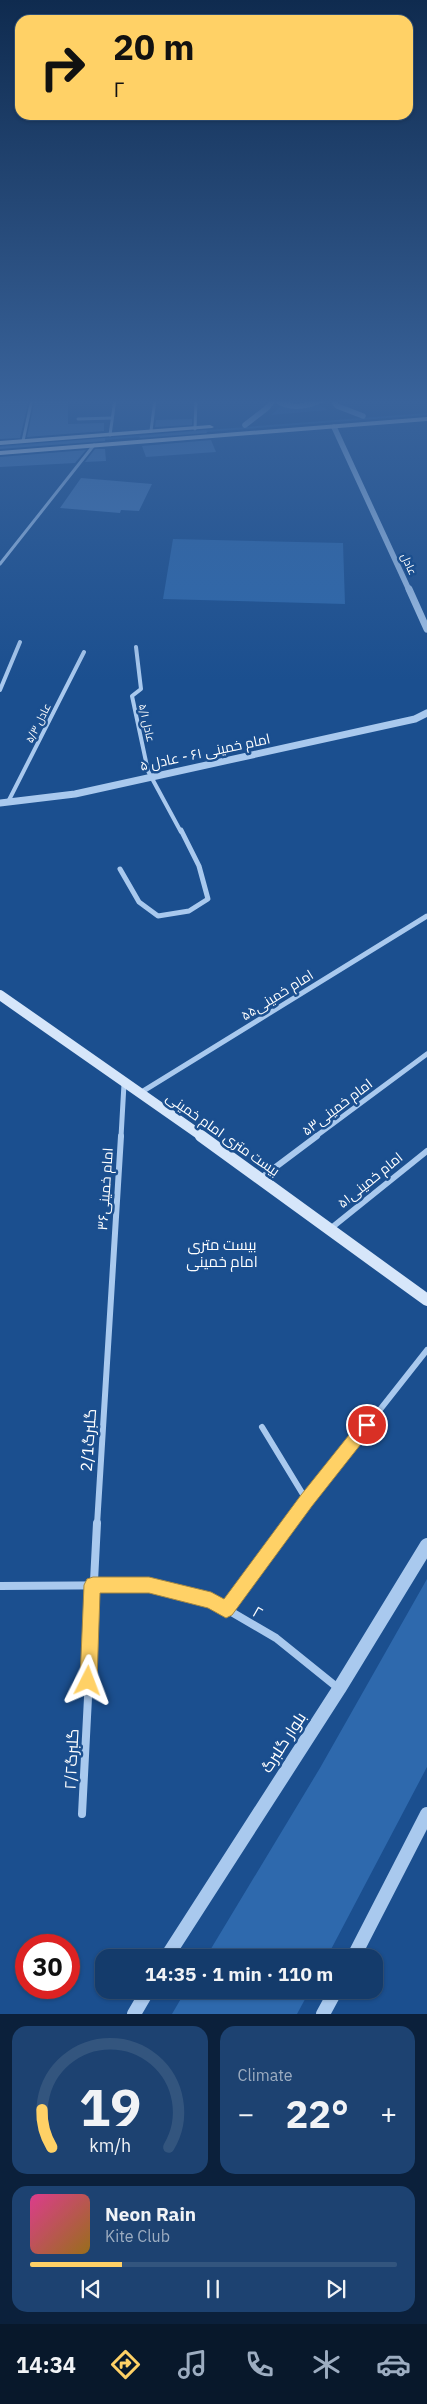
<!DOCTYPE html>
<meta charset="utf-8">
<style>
body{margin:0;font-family:"IBM Plex Sans",Cairo,sans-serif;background:#1d4271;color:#f1f3f6;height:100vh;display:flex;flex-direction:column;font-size:19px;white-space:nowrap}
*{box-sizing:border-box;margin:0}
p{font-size:16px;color:#9dadc1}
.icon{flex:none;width:28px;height:28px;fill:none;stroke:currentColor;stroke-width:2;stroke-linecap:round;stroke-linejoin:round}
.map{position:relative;height:2014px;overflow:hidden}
.details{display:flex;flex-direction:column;gap:12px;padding:12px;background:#0b203b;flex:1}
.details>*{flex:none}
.banner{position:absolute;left:15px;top:15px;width:398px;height:105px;border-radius:15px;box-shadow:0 1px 4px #0004,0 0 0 1px #33557e;background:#ffd166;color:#111;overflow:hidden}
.speed{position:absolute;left:15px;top:1934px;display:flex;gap:10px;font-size:25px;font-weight:700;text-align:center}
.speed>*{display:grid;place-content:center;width:65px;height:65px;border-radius:50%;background:#143b6b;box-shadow:0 1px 4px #0004,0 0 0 1px #33557e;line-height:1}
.speed .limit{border:8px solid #d22;background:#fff;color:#111}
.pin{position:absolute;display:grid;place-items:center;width:42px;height:42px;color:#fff;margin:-21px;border:2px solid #fff;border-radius:50%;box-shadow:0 1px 5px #0007}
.me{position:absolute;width:55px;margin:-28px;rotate:3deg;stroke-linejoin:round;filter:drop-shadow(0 0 4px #0008)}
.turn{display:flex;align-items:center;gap:18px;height:105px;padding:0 15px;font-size:22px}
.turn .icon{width:65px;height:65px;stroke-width:2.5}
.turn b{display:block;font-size:35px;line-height:42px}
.big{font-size:38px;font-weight:800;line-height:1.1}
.details .card{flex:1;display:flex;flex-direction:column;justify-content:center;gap:8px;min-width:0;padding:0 18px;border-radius:15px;background:#1d4271}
.details .dial{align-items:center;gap:0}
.dial svg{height:130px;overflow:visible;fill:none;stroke:#33557e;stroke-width:7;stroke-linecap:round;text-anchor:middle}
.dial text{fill:#f1f3f6;stroke:none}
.song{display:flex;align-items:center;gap:15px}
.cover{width:60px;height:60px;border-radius:8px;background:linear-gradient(135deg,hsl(330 70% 55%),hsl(40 70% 35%))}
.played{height:5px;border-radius:2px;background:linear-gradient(90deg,#ffd166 25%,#33557e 25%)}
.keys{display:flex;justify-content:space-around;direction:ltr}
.heat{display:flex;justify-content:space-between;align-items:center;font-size:28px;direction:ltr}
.details .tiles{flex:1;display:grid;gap:12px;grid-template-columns:1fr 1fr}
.card:last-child{grid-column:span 2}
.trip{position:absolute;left:95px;top:1949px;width:288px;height:50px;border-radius:15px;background:#143b6b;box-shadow:0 1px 4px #0004,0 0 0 1px #33557e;font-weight:800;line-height:50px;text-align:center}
.tabs{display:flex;height:80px;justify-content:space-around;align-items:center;background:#08182b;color:#9dadc1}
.tabs .icon{width:35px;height:35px}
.tabs .current{color:#ffd166}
.tabs b{font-size:22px;color:#f1f3f6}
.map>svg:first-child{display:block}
.green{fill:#2e69ad}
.building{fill:#4478b7}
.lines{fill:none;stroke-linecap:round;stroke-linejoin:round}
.minor-far4{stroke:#a9c9ee;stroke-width:3}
.minor-far3{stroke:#a9c9ee;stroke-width:4}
.minor-far2{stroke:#a9c9ee;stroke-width:5}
.minor-far1{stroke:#a9c9ee;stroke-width:6}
.minor{stroke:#a9c9ee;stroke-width:8}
.tertiary-far2{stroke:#a9c9ee;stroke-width:5.5}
.tertiary-far1{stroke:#a9c9ee;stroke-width:7}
.tertiary{stroke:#a9c9ee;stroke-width:14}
.secondary-far1{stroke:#d6e6fa;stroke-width:10}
.secondary{stroke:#d6e6fa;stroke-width:12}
.primary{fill:#f0f6ff;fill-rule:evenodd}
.route{fill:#ffd166;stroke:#a68842}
.labels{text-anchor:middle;stroke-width:5;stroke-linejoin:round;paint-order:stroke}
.far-street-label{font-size:11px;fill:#fff;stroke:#1b4f8f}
.street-label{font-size:14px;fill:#fff;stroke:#1b4f8f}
.neighbourhood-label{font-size:15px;fill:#fff;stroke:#1b4f8f}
.near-street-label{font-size:16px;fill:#fff;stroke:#1b4f8f}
</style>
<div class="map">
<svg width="427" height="2014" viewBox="0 0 427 2014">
<rect width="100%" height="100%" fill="#1b4f8f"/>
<g class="green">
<polygon points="319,405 328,410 271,415 281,406 297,408"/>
<polygon points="427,413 427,415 0,448 0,446"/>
<polygon points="173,539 343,543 345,604 163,599"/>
<polygon points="427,1579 427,1767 327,1957 206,1957 320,1768"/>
<polygon points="186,1990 310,1990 297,2014 172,2014"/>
</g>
<g class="building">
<polygon points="0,399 29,399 20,438 0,439"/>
<polygon points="35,399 68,399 68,424 104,423 104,431 27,437"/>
<polygon points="192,419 192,425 155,427 156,420"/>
<polygon points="206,430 207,433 140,438 139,436"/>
<polygon points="105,438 105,441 0,449 0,447"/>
<polygon points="211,440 216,452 146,457 142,446"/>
<polygon points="95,449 105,449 106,461 85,462"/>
<polygon points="86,450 75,463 0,467 0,457"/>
<polygon points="81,478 152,484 139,511 121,510 120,513 60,508"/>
</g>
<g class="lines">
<g class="minor-far4">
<polyline points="78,419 112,418"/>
<polyline points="195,429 196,399"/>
<polyline points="151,431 155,399"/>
<polyline points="110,435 115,399"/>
<polyline points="23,441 32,399"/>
<polyline points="0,564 94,445"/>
</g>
<g class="minor-far3">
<polyline points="136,647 141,689 132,696 148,771 181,832"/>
<polyline points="0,690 20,642"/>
<polyline points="8,802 84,652"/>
</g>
<g class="minor-far2">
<polyline points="120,869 139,902 158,916 189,911 208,899 199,866 181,830"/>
<polyline points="140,1093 427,916"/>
<polyline points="121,1137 124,1084"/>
<polyline points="315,1137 427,1054"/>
</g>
<g class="minor-far1">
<polyline points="261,1178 317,1136"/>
<polyline points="330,1229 427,1151"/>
<polyline points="262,1427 307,1501"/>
<polyline points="97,1525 121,1136"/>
<polyline points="289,1525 427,1350"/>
</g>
<g class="minor">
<polyline points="0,1586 149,1585 211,1600 276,1638 338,1688"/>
<polyline points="226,1609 290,1523"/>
<polyline points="82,1814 97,1523"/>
</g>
<g class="tertiary-far2">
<path d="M 275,399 C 289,410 308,407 323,399"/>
<polyline points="332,399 337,406 363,416"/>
<polyline points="245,425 267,408 274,399"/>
<polyline points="334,427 409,590"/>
</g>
<g class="tertiary-far1">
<polyline points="409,589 427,629"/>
<polyline points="0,803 75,794 415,719 427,713"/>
</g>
<g class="tertiary">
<polyline points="166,1958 339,1689 427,1545"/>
<polyline points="353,1958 427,1814"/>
<polyline points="134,2014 148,1990"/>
<polyline points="323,2014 336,1990"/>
</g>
<polyline class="secondary-far1" points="0,995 203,1137"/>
<polyline class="secondary" points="201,1136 427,1300"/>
<g class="primary">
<polygon points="427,417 427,421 0,455 0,451"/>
<polygon points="210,425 214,427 212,428 0,445 0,441"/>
</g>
</g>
<linearGradient id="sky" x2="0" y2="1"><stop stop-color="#0f2b4f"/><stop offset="0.59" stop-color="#39639b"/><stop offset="1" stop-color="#39639b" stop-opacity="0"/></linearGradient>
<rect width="427" height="681" fill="url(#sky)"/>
<polygon class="route" points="367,1418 372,1420 374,1425 372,1430 312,1506 232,1615 226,1618 208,1608 149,1593 100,1593 97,1681 94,1687 88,1689 82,1687 80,1681 84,1585 87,1579 93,1577 149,1577 211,1592 224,1599 301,1495 361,1420"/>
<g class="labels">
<g class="far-street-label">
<text transform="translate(409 564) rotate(66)" y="4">عادل</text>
<text transform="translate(38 723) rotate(-63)" y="4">عادل ۵/۳</text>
<text transform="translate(147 723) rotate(77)" y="4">عادل ۵/۱</text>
</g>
<g class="street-label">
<text transform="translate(205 752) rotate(-12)" y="5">امام خمینی ۶۱ - عادل ۵</text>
<text transform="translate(277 995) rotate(-32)" y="5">امام خمینی۵۵</text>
<text transform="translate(337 1107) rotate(-37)" y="5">امام خمینی۵۳</text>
<text transform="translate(223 1134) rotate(35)" y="5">بیست متری امام خمینی</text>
<text transform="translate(370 1180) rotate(-39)" y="5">امام خمینی۵۱</text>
<text transform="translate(105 1189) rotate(-86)" y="5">امام خمینی۳۶</text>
</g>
<g class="neighbourhood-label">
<text x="222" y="1250">بیست متری<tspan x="222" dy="17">امام خمینی</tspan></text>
</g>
<g class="near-street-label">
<text transform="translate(88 1440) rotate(-86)" y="6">2/1گلبرگ</text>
<text transform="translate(258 1612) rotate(30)" y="6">۲</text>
<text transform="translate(283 1742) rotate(-57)" y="6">بلوار گلبرگ</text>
<text transform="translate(71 1759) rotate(-87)" y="6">گلبرگ۲/۲</text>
</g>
</g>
</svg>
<div class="speed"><div class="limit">30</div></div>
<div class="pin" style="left:367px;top:1425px;background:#d93025"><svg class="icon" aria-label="arrive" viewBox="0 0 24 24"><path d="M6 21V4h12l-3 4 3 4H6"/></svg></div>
<svg class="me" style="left:88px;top:1681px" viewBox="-20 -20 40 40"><path d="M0-17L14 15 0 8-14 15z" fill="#ffd166" stroke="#fff" stroke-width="4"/></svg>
<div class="trip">14:35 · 1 min · 110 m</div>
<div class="banner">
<div class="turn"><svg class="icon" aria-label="right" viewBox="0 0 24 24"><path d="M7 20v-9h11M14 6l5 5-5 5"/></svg><div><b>20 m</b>۲</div></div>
</div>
</div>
<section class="details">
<div class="tiles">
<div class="card dial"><svg viewBox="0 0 100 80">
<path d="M14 69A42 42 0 1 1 86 69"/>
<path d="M14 69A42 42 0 0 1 8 46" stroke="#ffd166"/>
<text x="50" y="56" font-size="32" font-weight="700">19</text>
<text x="50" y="72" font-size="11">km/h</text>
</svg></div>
<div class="card"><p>Climate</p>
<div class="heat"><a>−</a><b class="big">22°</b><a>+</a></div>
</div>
<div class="card">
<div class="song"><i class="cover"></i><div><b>Neon Rain</b><p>Kite Club</p></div></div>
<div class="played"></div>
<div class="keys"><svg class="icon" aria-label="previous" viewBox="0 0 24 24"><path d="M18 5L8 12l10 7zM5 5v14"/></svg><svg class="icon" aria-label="pause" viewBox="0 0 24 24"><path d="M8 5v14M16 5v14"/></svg><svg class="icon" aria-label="next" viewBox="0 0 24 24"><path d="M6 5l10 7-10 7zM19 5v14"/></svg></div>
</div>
</div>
</section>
<nav class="tabs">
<b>14:34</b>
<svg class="icon current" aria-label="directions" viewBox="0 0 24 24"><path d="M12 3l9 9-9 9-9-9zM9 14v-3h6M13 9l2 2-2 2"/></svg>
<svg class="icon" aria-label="music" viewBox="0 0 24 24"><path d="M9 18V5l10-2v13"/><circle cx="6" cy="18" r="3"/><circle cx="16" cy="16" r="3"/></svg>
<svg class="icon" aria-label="phone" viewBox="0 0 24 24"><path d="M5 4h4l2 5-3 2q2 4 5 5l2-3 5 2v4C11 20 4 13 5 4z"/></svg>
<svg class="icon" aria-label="climate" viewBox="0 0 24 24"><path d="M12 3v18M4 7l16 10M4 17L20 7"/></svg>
<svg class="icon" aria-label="car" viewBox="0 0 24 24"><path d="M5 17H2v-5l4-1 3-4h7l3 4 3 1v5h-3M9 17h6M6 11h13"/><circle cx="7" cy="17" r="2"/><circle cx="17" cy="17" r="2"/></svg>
</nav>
